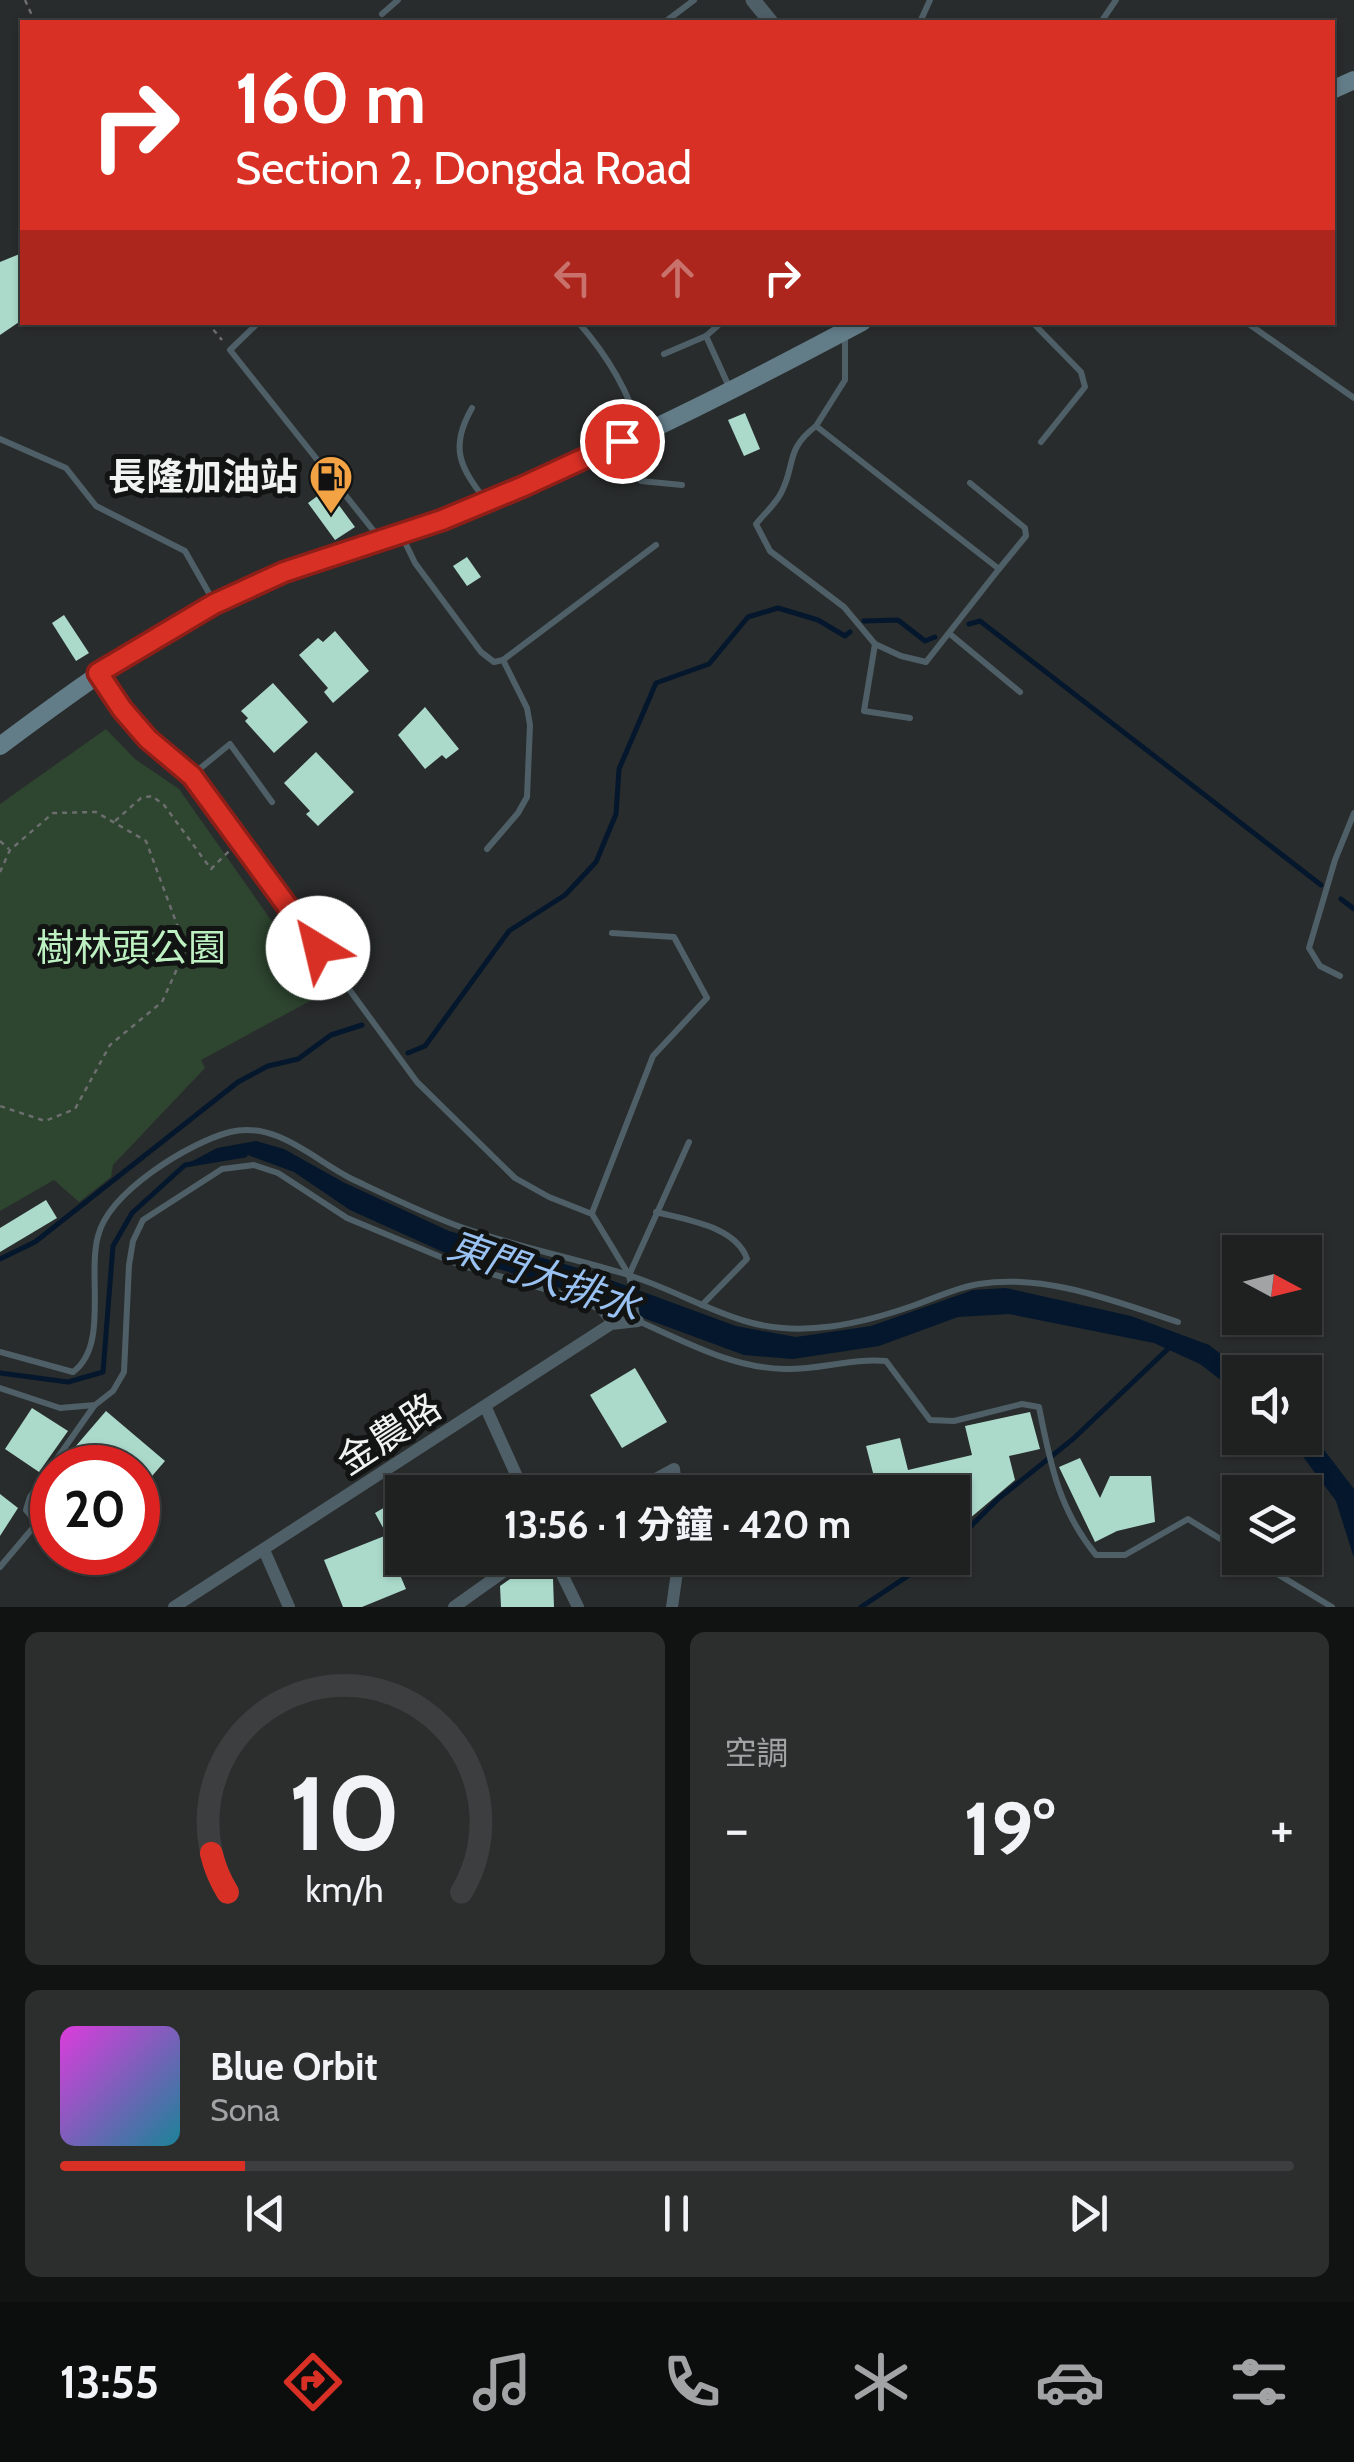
<!DOCTYPE html>
<html lang="zh-TW">
<meta charset="utf-8">
<style>
body{margin:0;font-family:Cabin,"Noto Sans TC",sans-serif;background:#2c2e2e;color:#f1f3f6;height:100vh;display:flex;flex-direction:column;font-size:38px;white-space:nowrap}
*{box-sizing:border-box;margin:0}
p{font-size:32px;color:#a1a3a5}
.icon{flex:none;width:55px;height:55px;fill:none;stroke:currentColor;stroke-width:2;stroke-linecap:round;stroke-linejoin:round}
.map{position:relative;height:1607px;overflow:hidden}
.details{display:flex;flex-direction:column;gap:25px;padding:25px;background:#111212;flex:1}
.details>*{flex:none}
.top-card{position:absolute;left:20px;top:20px;width:1315px;height:305px;border-radius:0px;box-shadow:0 2px 8px #0004,0 0 0 2px #3c3e3f;background:#d93025;color:#fff;overflow:hidden}
.needle{width:65px;rotate:97deg}
.fabs{position:absolute;left:1222px;top:1235px;display:grid;gap:20px}
.fabs a{display:grid;place-items:center;width:100px;height:100px;border-radius:0px;background:#1f2121;box-shadow:0 2px 8px #0004,0 0 0 2px #3c3e3f;font-size:50px}
.speed{position:absolute;left:30px;top:1445px;display:flex;gap:20px;font-size:50px;font-weight:700;text-align:center}
.speed>*{display:grid;place-content:center;width:130px;height:130px;border-radius:50%;background:#1f2121;box-shadow:0 2px 8px #0004,0 0 0 2px #3c3e3f;line-height:1}
.speed .limit{border:15px solid #d22;background:#fff;color:#111}
.pin{position:absolute;display:grid;place-items:center;width:85px;height:85px;color:#fff;margin:-42px;border:5px solid #fff;border-radius:50%;box-shadow:0 2px 10px #0007}
.me{position:absolute;width:110px;margin:-55px;rotate:324deg;stroke-linejoin:round;filter:drop-shadow(0 0 8px #0008)}
.turn{display:flex;align-items:center;gap:35px;height:210px;padding:0 50px;font-size:45px}
.turn .icon{width:130px;height:130px;stroke-width:2.5}
.turn b{display:block;font-size:70px;line-height:85px}
.lanes{display:flex;align-items:center;height:95px;padding:0 50px;background:#0003;justify-content:center;gap:50px;direction:ltr}
.lanes .off{opacity:.35}
.big{font-size:75px;font-weight:700;line-height:1.1}
.details .card{flex:1;display:flex;flex-direction:column;justify-content:center;gap:15px;min-width:0;padding:0 35px;border-radius:15px;background:#2c2e2e}
.details .dial{align-items:center;gap:0}
.dial svg{height:260px;overflow:visible;fill:none;stroke:#3c3e3f;stroke-width:7;stroke-linecap:round;text-anchor:middle}
.dial text{fill:#f1f3f6;stroke:none}
.song{display:flex;align-items:center;gap:30px}
.cover{width:120px;height:120px;border-radius:15px;background:linear-gradient(135deg,hsl(300 70% 55%),hsl(190 70% 35%))}
.played{height:10px;border-radius:5px;background:linear-gradient(90deg,#d93025 15%,#3c3e3f 15%)}
.keys{display:flex;justify-content:space-around;direction:ltr}
.heat{display:flex;justify-content:space-between;align-items:center;font-size:55px;direction:ltr}
.details .tiles{flex:1;display:grid;gap:25px;grid-template-columns:1fr 1fr}
.card:last-child{grid-column:span 2}
.trip{position:absolute;left:385px;top:1475px;width:585px;height:100px;border-radius:0px;background:#1f2121;box-shadow:0 2px 8px #0004,0 0 0 2px #3c3e3f;font-weight:700;line-height:100px;text-align:center}
.menu{display:flex;height:160px;justify-content:space-around;align-items:center;background:#0c0d0d;color:#a1a3a5}
.menu .icon{width:70px;height:70px}
.menu .selected{color:#d93025}
.menu b{font-size:45px;color:#f1f3f6}
.map>svg:first-child{display:block}
.green{fill:#2e4530}
.water{fill:#04172d}
.lines{fill:none;stroke-linecap:round;stroke-linejoin:round}
.stream{stroke:#04172d;stroke-width:5}
.building{fill:#abdacb}
.path{stroke:#6c6e6e;stroke-width:2.5;stroke-dasharray:5 5;stroke-linecap:butt}
.service{stroke:#4f5f67;stroke-width:6}
.minor{stroke:#4f5f67;stroke-width:12}
.tertiary{stroke:#4f5f67;stroke-width:15}
.secondary{stroke:#627c88;stroke-width:18}
.route-casing{stroke:#8d1f18;stroke-width:25}
.route{stroke:#d93025;stroke-width:18}
.labels{text-anchor:middle;stroke-width:10;stroke-linejoin:round;paint-order:stroke}
.poi-label{font-size:38px;font-weight:bold;fill:#f0f2f2;stroke:#121414;text-anchor:end}
.park-label{font-size:38px;fill:#bef1c2;stroke:#121414}
.street-label{font-size:38px;fill:#f0f2f2;stroke:#121414}
.water-label{font-size:40px;font-style:italic;fill:#99c2f3;stroke:#121414}
</style>
<div class="map">
<svg width="1354" height="1607" viewBox="0 0 1354 1607">
<rect width="100%" height="100%" fill="#292c2c"/>
<polygon class="green" points="106,729 135,759 179,789 323,994 201,1060 205,1068 113,1165 111,1177 79,1202 54,1180 0,1211 0,804"/>
<g class="water">
<polygon points="256,1141 284,1149 343,1182 449,1231 578,1268 736,1326 796,1337 871,1326 973,1290 1006,1288 1131,1316 1209,1345 1244,1372 1240,1372 1240,1395 1200,1364 1154,1343 1009,1314 958,1317 879,1346 793,1359 744,1355 570,1291 443,1252 350,1210 294,1172 248,1155 185,1165 217,1148"/>
<polygon points="1305,1425 1354,1489 1354,1558 1336,1501 1289,1438 1305,1438"/>
</g>
<g class="lines">
<g class="stream">
<polyline points="864,621 898,620 925,641 935,637"/>
<polyline points="969,624 980,621 1321,885"/>
<polyline points="1341,899 1354,909"/>
<polyline points="408,1053 425,1046 509,931 565,895 596,862 616,814 619,769 656,683 709,664 748,617 778,608 818,620 845,636 850,632"/>
<polyline points="0,1259 35,1242 238,1082 268,1066 298,1059 331,1035 362,1025"/>
<polyline points="0,1373 68,1382 103,1372 113,1246 132,1213 185,1165 245,1155"/>
<polyline points="952,1545 998,1499 1073,1439 1172,1345"/>
<polyline points="861,1607 935,1558"/>
</g>
</g>
<g class="building">
<polygon points="22,253 22,320 0,335 0,262"/>
<polygon points="745,413 760,449 744,456 728,420"/>
<polygon points="327,489 355,527 335,540 308,503"/>
<polygon points="467,557 481,577 467,586 453,566"/>
<polygon points="64,615 89,653 76,661 52,623"/>
<polygon points="335,631 369,671 333,703 324,692 328,688 299,655 318,638 323,642"/>
<polygon points="273,683 308,722 274,753 245,721 248,718 241,711"/>
<polygon points="425,707 459,749 446,759 442,755 425,769 398,735"/>
<polygon points="316,752 354,792 318,826 306,814 310,811 284,783"/>
<polygon points="46,1200 57,1218 0,1252 0,1228"/>
<polygon points="635,1368 667,1422 622,1448 590,1395"/>
<polygon points="32,1408 68,1431 39,1472 5,1449"/>
<polygon points="106,1411 165,1461 146,1483 138,1476 138,1468 127,1468 117,1459 110,1468 72,1468 77,1461 69,1454"/>
<polygon points="1030,1412 1040,1449 1009,1456 1015,1480 962,1525 956,1503 952,1504 952,1492 878,1492 866,1446 900,1438 908,1470 972,1455 965,1426"/>
<polygon points="1080,1458 1100,1498 1110,1476 1151,1476 1155,1522 1117,1531 1095,1542 1059,1467"/>
<polygon points="0,1494 18,1508 0,1536"/>
<polygon points="402,1497 402,1559 395,1563 406,1589 362,1607 343,1607 324,1560 387,1535 375,1513"/>
<polygon points="510,1579 553,1579 554,1607 501,1607 500,1586"/>
</g>
<g class="lines">
<g class="path">
<polyline points="25,0 35,22"/>
<polyline points="207,322 222,340"/>
<polyline points="115,821 141,798 152,796 164,805 211,869 230,850"/>
<polyline points="0,841 9,849"/>
<polyline points="0,872 10,850 53,813 96,812 146,841 186,949 162,1002 110,1045 75,1109 45,1121 0,1106"/>
</g>
<g class="service">
<polyline points="382,14 398,0"/>
<polyline points="665,22 694,0"/>
<polyline points="920,22 930,0"/>
<polyline points="1101,22 1116,0"/>
<polyline points="259,322 230,350 377,535"/>
<path d="M 578,322 C 607,355 628,389 640,431"/>
<polyline points="1032,322 1081,372 1085,387 1041,442"/>
<polyline points="1246,322 1354,398"/>
<polyline points="706,336 722,322"/>
<polyline points="845,336 845,380 816,426 999,569 926,662 901,656 875,644"/>
<polyline points="664,354 706,336 730,389"/>
<path d="M 472,408 C 449,448 460,467 486,501"/>
<path d="M 816,426 C 785,450 796,463 782,491 C 777,503 764,514 756,524 L 770,551 L 844,607 L 875,644 L 864,711 L 910,718"/>
<polyline points="0,439 66,468 96,506 185,551 214,602"/>
<polyline points="625,446 641,481 682,485"/>
<polyline points="970,483 1025,528 1026,536 999,569"/>
<polyline points="401,534 415,563 481,652 494,662 503,660 527,708 530,725 527,797 518,813 487,849"/>
<polyline points="950,634 1020,692"/>
<polyline points="503,660 656,545"/>
<path d="M 101,678 C 127,718 156,746 192,775 L 417,1082 L 515,1178 L 549,1197 L 592,1214 L 629,1275 L 638,1321 C 686,1342 732,1368 785,1369 C 819,1370 852,1358 886,1361 L 930,1420 L 954,1421 L 1022,1404 L 1039,1407 C 1050,1463 1059,1510 1096,1555 L 1125,1555 L 1188,1519 L 1240,1551"/>
<polyline points="192,775 230,744 272,802"/>
<polyline points="1340,976 1320,966 1309,948 1335,860 1354,813"/>
<path d="M 656,1212 C 686,1220 736,1226 747,1259 L 702,1305"/>
<polyline points="592,1213 653,1056 707,998 674,937 612,933"/>
<polyline points="630,1273 689,1142"/>
<path d="M 0,1352 L 73,1372 C 109,1346 87,1276 98,1236 C 109,1192 188,1143 230,1132 C 277,1120 316,1162 354,1180 C 388,1196 423,1213 458,1226 C 513,1246 570,1257 625,1274 C 666,1286 704,1309 745,1321 C 801,1338 861,1324 915,1305 C 935,1298 958,1287 979,1284 C 1045,1273 1117,1302 1178,1322"/>
<polyline points="0,1388 60,1408 95,1405 113,1391 124,1372 129,1265 133,1241 143,1220 222,1169 254,1165 278,1173 347,1218 460,1265 580,1299 598,1309 611,1324"/>
<polyline points="1251,1558 1332,1607"/>
<polyline points="0,1567 37,1523 26,1510 30,1497 94,1406"/>
</g>
<g class="minor">
<polyline points="486,1408 524,1492"/>
<polyline points="632,1492 674,1469 677,1492"/>
<polyline points="264,1550 289,1607"/>
<polyline points="554,1558 578,1607"/>
<polyline points="174,1607 611,1324 638,1321"/>
<polyline points="454,1607 523,1558"/>
<polyline points="672,1607 679,1558"/>
</g>
<polyline class="tertiary" points="753,0 771,22"/>
<g class="secondary">
<polyline points="1332,90 1354,80"/>
<path d="M 0,746 C 88,680 180,613 284,572 C 362,541 443,520 520,488 C 637,440 751,381 862,322"/>
</g>
</g>
<g class="lines">
<defs>
<polyline id="route" points="318,948 192,776 148,739 122,709 98,673 214,604 284,572 442,520 524,486 622,441"/>
</defs>
<use href="#route" class="route-casing"/>
<use href="#route" class="route"/>
</g>
<defs>
<symbol id="fuel-pin" viewBox="-11 -11 22 30"><path d="M0 17L-7.5 6A9.5 9.5 0 1 1 7.5 6Z" fill="#f4a344" stroke="#121414"/><path d="M-5.5-6h7V0h2V4h1.3V-2.5L3-4.5l.8-.8L6-3V5H2.5V1h-1V6h-7ZM-4.2-4.7v3.2H.2V-4.7Z" fill="#111"/></symbol>
</defs>
<g fill-rule="evenodd">
<use href="#fuel-pin" x="306" y="452" width="50" height="68"/>
</g>
<g class="labels">
<g class="poi-label">
<text x="298" y="490">長隆加油站</text>
</g>
<g class="park-label">
<text x="131" y="961">樹林頭公園</text>
</g>
<g class="street-label">
<text transform="translate(389 1434) rotate(-33)" y="13">金農路</text>
</g>
<g class="water-label">
<text transform="translate(544 1276) rotate(19)" y="14">東門大排水</text>
</g>
</g>
</svg>
<div class="fabs">
<a><svg class="needle" viewBox="-14 -14 28 28"><path d="M0-13l5 13h-10z" fill="#e53935"/><path d="M0 13l5-13h-10z" fill="#a1a3a5"/></svg></a>
<a><svg class="icon" aria-label="sound" viewBox="0 0 24 24"><path d="M4 9h4l5-4v14l-5-4H4zM17 9q2 3 0 6"/></svg></a>
<a><svg class="icon" aria-label="layers" viewBox="0 0 24 24"><path d="M12 4l9 5-9 5-9-5zM3 14l9 5 9-5"/></svg></a>
</div>
<div class="speed"><div class="limit">20</div></div>
<div class="pin" style="left:622px;top:441px;background:#d93025"><svg class="icon" aria-label="arrive" viewBox="0 0 24 24"><path d="M6 21V4h12l-3 4 3 4H6"/></svg></div>
<svg class="me" style="left:318px;top:948px" viewBox="-20 -20 40 40"><circle r="19" fill="#fff"/><path d="M0-13L10 11 0 6-10 11z" fill="#d93025"/></svg>
<div class="trip">13:56 · 1 分鐘 · 420 m</div>
<div class="top-card">
<div class="turn"><svg class="icon" aria-label="right" viewBox="0 0 24 24"><path d="M7 20v-9h11M14 6l5 5-5 5"/></svg><div><b>160 m</b>Section 2, Dongda Road</div></div>
<div class="lanes"><svg class="icon off" aria-label="left" viewBox="0 0 24 24"><path d="M17 20v-9H6M10 6l-5 5 5 5"/></svg><svg class="icon off" aria-label="ahead" viewBox="0 0 24 24"><path d="M12 20V5M6 11l6-6 6 6"/></svg><svg class="icon" aria-label="right" viewBox="0 0 24 24"><path d="M7 20v-9h11M14 6l5 5-5 5"/></svg></div>
</div>
</div>
<section class="details">
<div class="tiles">
<div class="card dial"><svg viewBox="0 0 100 80">
<path d="M14 69A42 42 0 1 1 86 69"/>
<path d="M14 69A42 42 0 0 1 9 57" stroke="#d93025"/>
<text x="50" y="56" font-size="32" font-weight="700">10</text>
<text x="50" y="72" font-size="11">km/h</text>
</svg></div>
<div class="card"><p>空調</p>
<div class="heat"><a>−</a><b class="big">19°</b><a>+</a></div>
</div>
<div class="card">
<div class="song"><i class="cover"></i><div><b>Blue Orbit</b><p>Sona</p></div></div>
<div class="played"></div>
<div class="keys"><svg class="icon" aria-label="previous" viewBox="0 0 24 24"><path d="M18 5L8 12l10 7zM5 5v14"/></svg><svg class="icon" aria-label="pause" viewBox="0 0 24 24"><path d="M8 5v14M16 5v14"/></svg><svg class="icon" aria-label="next" viewBox="0 0 24 24"><path d="M6 5l10 7-10 7zM19 5v14"/></svg></div>
</div>
</div>
</section>
<nav class="menu">
<b>13:55</b>
<svg class="icon selected" aria-label="directions" viewBox="0 0 24 24"><path d="M12 3l9 9-9 9-9-9zM9 14v-3h6M13 9l2 2-2 2"/></svg>
<svg class="icon" aria-label="music" viewBox="0 0 24 24"><path d="M9 18V5l10-2v13"/><circle cx="6" cy="18" r="3"/><circle cx="16" cy="16" r="3"/></svg>
<svg class="icon" aria-label="phone" viewBox="0 0 24 24"><path d="M5 4h4l2 5-3 2q2 4 5 5l2-3 5 2v4C11 20 4 13 5 4z"/></svg>
<svg class="icon" aria-label="climate" viewBox="0 0 24 24"><path d="M12 3v18M4 7l16 10M4 17L20 7"/></svg>
<svg class="icon" aria-label="car" viewBox="0 0 24 24"><path d="M5 17H2v-5l4-1 3-4h7l3 4 3 1v5h-3M9 17h6M6 11h13"/><circle cx="7" cy="17" r="2"/><circle cx="17" cy="17" r="2"/></svg>
<svg class="icon" aria-label="filters" viewBox="0 0 24 24"><path d="M4 7h16M4 17h16"/><circle cx="9" cy="7" r="2"/><circle cx="15" cy="17" r="2"/></svg>
</nav>
